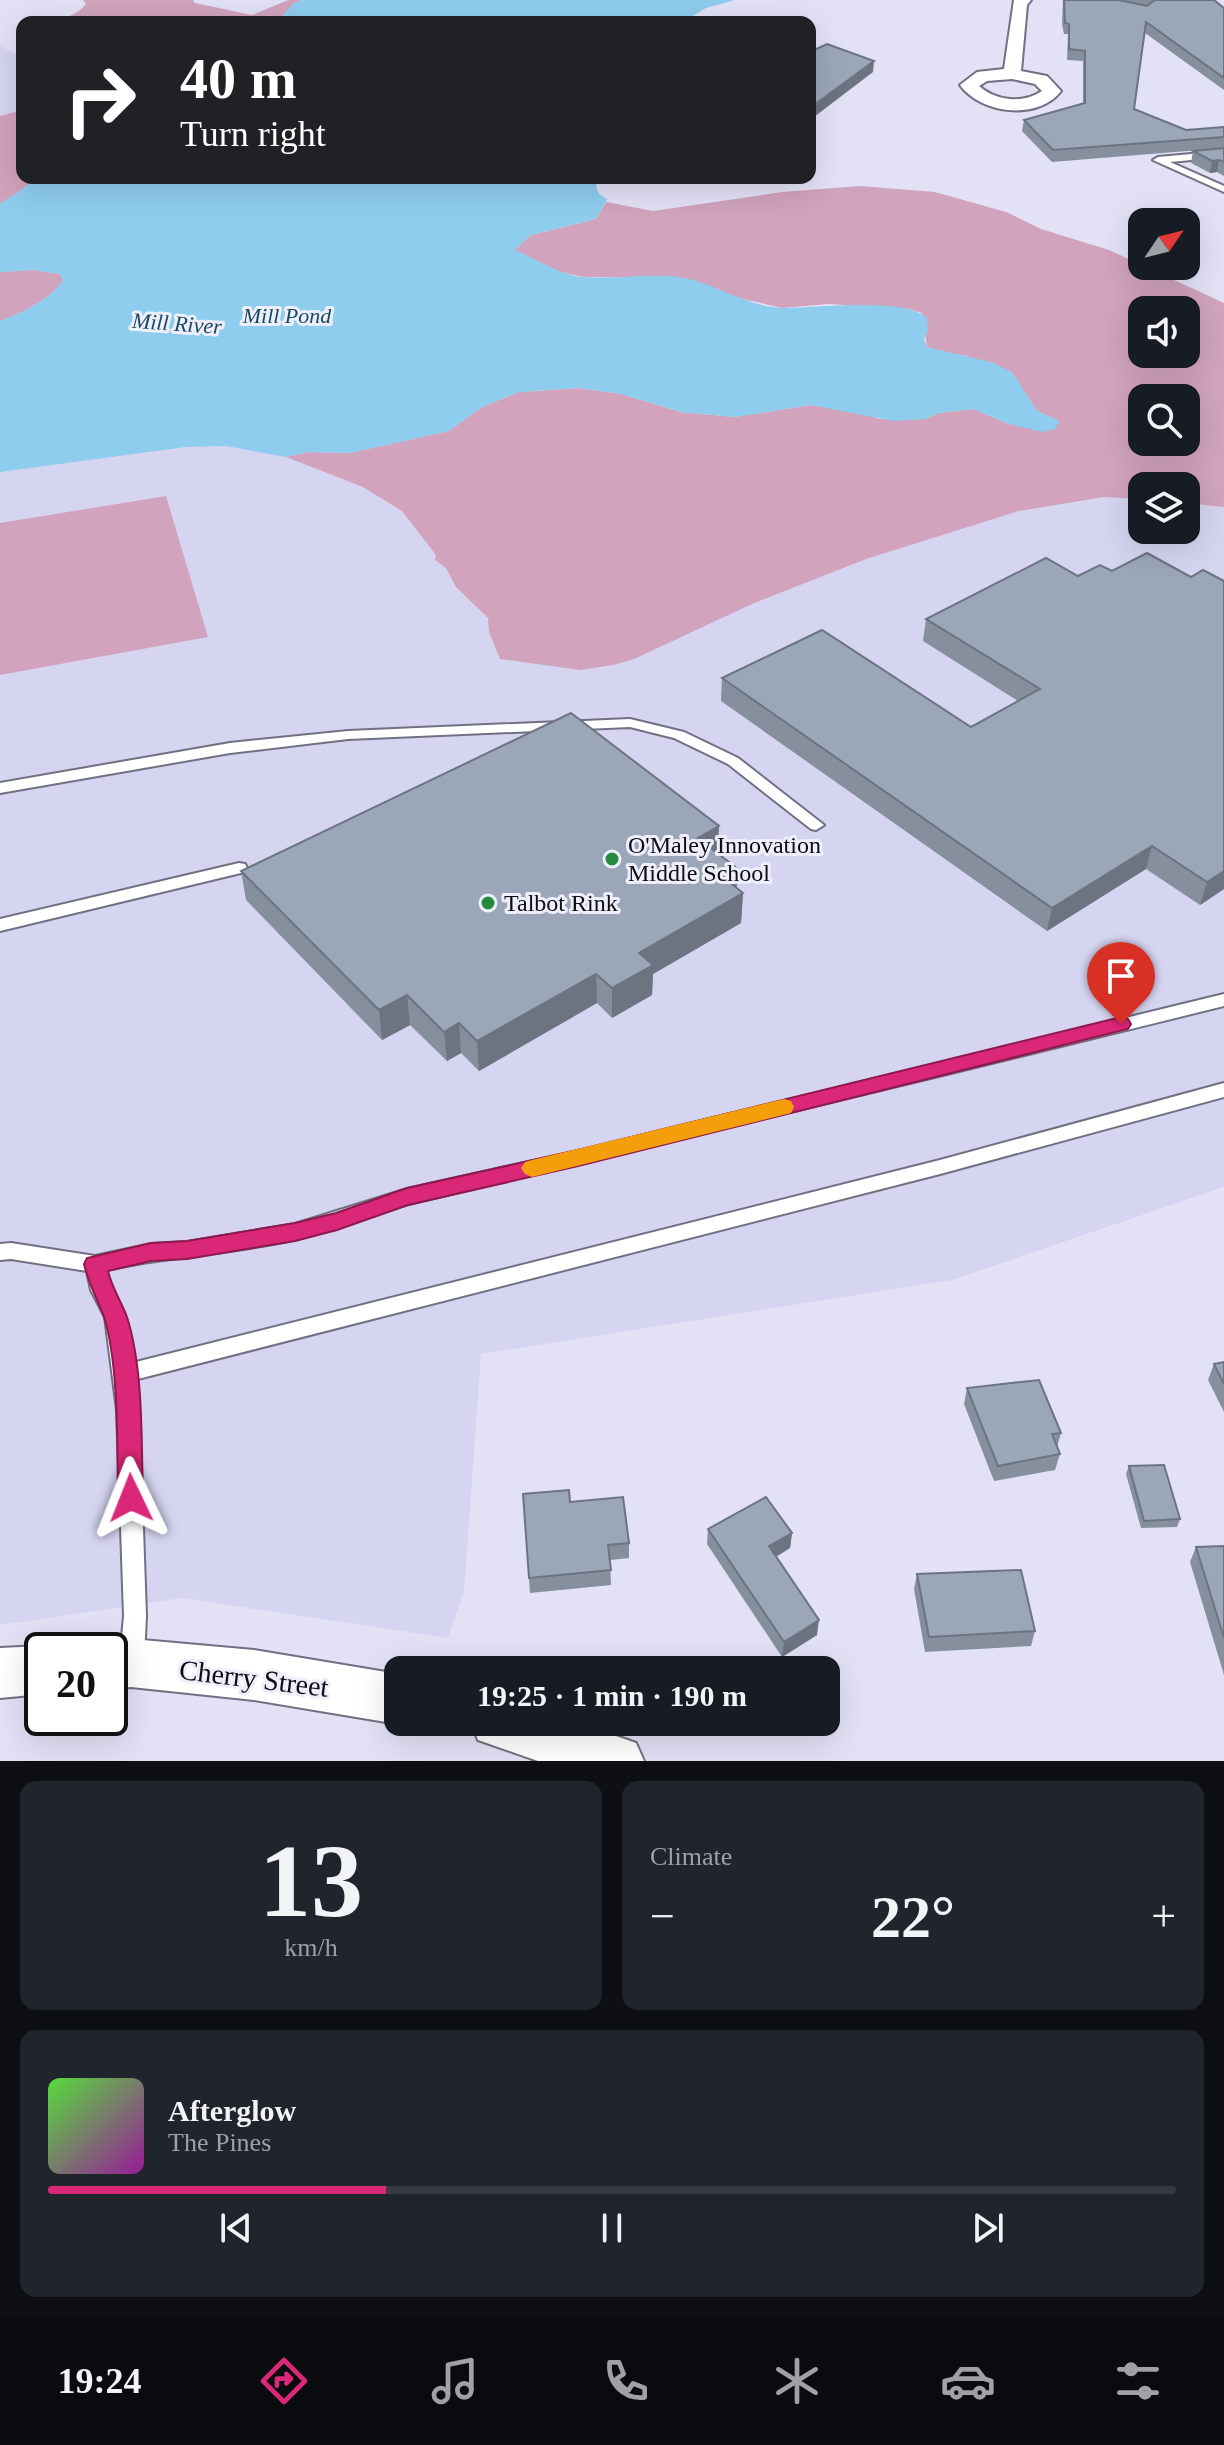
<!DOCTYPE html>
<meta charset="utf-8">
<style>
body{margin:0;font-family:"Times New Roman",serif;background:#20242c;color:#f1f3f6;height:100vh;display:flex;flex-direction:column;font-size:30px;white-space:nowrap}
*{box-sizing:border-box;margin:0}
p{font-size:26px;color:#9ea1a6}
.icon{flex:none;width:44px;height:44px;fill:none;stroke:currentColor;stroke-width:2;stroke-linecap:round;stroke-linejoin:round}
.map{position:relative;height:1761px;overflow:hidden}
.drawer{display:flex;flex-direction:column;gap:20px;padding:20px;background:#0d0f14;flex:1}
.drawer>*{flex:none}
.hud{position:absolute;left:16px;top:16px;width:800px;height:168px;border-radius:16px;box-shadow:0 8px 32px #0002;background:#202124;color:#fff;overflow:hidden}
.needle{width:52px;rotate:55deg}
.fabs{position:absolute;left:1128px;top:208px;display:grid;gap:16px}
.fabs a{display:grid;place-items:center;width:72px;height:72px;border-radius:16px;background:#171b24;box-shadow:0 8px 32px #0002;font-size:40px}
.speed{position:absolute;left:24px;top:1632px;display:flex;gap:16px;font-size:40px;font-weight:700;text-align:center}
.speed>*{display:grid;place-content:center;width:104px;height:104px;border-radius:50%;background:#171b24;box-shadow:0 8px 32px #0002;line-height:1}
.speed .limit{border:4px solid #111;border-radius:12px;background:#fff;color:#111}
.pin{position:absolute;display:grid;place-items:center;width:68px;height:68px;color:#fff;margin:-82px -34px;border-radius:50% 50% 50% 0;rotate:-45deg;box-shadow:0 0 8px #0007}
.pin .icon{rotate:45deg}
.me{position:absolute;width:88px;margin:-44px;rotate:358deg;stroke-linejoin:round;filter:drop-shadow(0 0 6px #0008)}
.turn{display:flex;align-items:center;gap:28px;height:168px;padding:0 32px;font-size:36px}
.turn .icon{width:104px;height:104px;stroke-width:2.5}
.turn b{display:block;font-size:56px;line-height:68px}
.big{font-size:60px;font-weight:700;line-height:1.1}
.drawer .widget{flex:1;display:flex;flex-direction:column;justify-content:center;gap:12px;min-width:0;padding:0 28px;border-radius:16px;background:#20242c}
.drawer .dial{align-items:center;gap:0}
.dial b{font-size:104px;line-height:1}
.song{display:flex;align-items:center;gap:24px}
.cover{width:96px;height:96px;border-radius:12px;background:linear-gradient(135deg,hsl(110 70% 55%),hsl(300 70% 35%))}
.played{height:8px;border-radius:4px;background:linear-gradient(90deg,#db2777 30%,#363941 30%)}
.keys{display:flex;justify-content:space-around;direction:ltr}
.heat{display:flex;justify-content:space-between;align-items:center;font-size:44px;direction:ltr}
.drawer .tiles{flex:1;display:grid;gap:20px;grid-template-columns:1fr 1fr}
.widget:last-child{grid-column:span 2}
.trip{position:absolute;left:384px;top:1656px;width:456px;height:80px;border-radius:16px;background:#171b24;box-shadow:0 8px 32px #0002;font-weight:700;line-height:80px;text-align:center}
.dock{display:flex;height:128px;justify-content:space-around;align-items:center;background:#090b0e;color:#9ea1a6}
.dock .icon{width:56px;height:56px}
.dock .on{color:#db2777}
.dock b{font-size:36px;color:#f1f3f6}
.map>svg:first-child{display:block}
.built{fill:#d6d5f1;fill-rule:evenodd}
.green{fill:#d1a3bd;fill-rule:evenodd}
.water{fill:#8ecdee}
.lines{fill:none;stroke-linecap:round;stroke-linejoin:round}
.service-casing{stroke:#717083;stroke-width:4}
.minor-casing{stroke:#717083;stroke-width:4}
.service{fill:#fff;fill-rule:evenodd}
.minor{fill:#fff;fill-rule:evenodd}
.wall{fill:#858f9e}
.shaded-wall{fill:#6c7481}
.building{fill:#9ba6b8;stroke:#6c7481;stroke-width:2}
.route{fill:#db2777;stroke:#8e194d;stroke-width:2}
.slow{fill:#f59e0b}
.poi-dot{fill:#248a3f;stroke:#efeffc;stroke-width:3}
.labels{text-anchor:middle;stroke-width:6;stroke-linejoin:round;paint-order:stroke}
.far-water-label{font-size:22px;font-style:italic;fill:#174a61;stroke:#efeffc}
.poi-label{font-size:24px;fill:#0e0d14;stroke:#efeffc;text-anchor:start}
.near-street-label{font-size:28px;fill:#0e0d14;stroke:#efeffc}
</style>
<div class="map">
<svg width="1224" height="1761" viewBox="0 0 1224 1761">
<rect width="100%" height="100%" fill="#e2e1f6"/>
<path class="built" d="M 0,46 L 22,57 L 22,178 L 334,178 L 595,459 L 1224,446 L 1224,1187 L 952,1280 L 481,1354 L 464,1592 L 448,1638 L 182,1598 L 0,1625 ZM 1142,486 L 1186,486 L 1186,530 L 1142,530 Z"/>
<g class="green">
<path d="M 83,0 L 193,0 L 195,3 L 252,15 L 288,0 L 303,0 L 294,3 L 283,16 L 288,22 L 47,22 C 61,19 77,16 86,4 Z"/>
<polygon points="22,110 22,178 39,178 0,204 0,116"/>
<path d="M 860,186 L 935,192 L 1006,212 L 1041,229 L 1109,250 L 1224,303 L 1224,507 L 1186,503 L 1186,486 L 1142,486 L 1142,499 L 1104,497 L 1019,511 L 866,559 L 752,604 L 634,659 L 613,665 L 580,670 L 500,659 L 489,632 L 488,618 L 456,587 L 446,568 L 435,560 L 436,555 L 402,511 L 363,487 L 286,457 L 309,452 L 350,453 L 417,438 L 449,431 L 482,407 L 519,392 L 579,388 L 621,394 L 681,412 L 734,417 L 811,405 L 853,411 L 880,419 L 926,419 L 938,413 L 973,409 L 1009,424 L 1059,421 L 1037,411 L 1012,375 L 967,356 L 938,352 L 927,347 L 922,313 L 909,309 L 828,304 L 782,308 L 739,298 L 681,278 L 584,277 L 560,272 L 514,250 L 531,235 L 596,219 L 606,202 L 653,211 L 782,192 ZM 1142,310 L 1186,310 L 1186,354 L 1142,354 ZM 1142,398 L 1186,398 L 1186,442 L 1142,442 Z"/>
<path d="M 33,270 L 60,274 L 63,280 C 49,301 23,312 0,321 L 0,272 Z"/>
<polygon points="166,496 208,637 0,675 0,523"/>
</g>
<g class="water">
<polygon points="303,0 735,0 706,8 683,22 288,22 283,15 294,3"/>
<path d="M 39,178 L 600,178 L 596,186 L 599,194 L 607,199 L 596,219 L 531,235 L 515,250 C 537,259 557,274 582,277 C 616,280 652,272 685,278 C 718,285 748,307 784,308 C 815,308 905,297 927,318 L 928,330 L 924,339 L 927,347 L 991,362 L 1012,372 L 1037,411 L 1060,421 L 1055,429 L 1042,432 L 1009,424 L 973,409 L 938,413 L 926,419 L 894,421 L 811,405 L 735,417 L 681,412 L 621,394 L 579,388 L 519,392 L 482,407 L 449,431 L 350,453 L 309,452 L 286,457 L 226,446 L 186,447 L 0,472 L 0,321 C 23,312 49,301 63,280 L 60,274 L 33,270 L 0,272 L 0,204 Z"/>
</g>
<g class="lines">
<defs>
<g id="service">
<polygon points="1224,151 1224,157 1170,162 1224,186 1224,192 1153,160 1158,157"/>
<polygon points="630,719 684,732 738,758 824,825 816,830 811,829 728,764 674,738 630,727 348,739 230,753 0,793 0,783 230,743 348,731"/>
<polygon points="239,863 245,864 247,868 245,872 0,931 0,919"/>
<path d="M 1224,994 L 1224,1006 C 954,1073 683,1138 413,1203 C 373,1213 337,1230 297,1239 C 234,1254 169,1256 106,1270 L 111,1289 L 125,1316 L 132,1363 L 940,1160 L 1224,1083 L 1224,1097 L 940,1174 L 134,1380 L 139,1410 L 146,1616 L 144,1658 L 140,1666 L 132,1669 L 124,1666 L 120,1658 L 124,1616 L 117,1410 L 105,1317 L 91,1290 L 87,1271 L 11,1259 L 0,1260 L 0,1244 L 11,1243 L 95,1256 L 151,1244 L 187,1242 L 295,1224 L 407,1189 L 578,1151 Z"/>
</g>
<g id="minor">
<path d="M 1014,0 L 1031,0 L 1027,5 L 1021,71 L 1047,76 L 1061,91 C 1038,121 981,114 960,85 L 977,72 L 1004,69 ZM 1012,79 L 1035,84 L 1042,91 C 1023,104 996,101 979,86 L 987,81 Z"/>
<polygon points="131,1639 254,1650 398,1674 398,1722 403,1722 398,1724 254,1700 131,1687 110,1689 110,1650 91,1650 110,1641"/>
<polygon points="42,1646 53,1650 42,1650 42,1694 0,1698 0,1648"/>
<polygon points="471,1722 576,1722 636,1743 644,1761 538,1761 478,1740"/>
</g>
</defs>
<use href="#service" class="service-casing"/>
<use href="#minor" class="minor-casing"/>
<use href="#service" class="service"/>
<use href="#minor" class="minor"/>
</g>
<g class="wall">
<polygon points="1063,0 1214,0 1224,8 1224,90 1145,33 1134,109 1186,130 1224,127 1224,148 1052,162 1022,131 1024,120 1083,103 1083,61 1067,60 1068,34 1064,34 1062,24"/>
<polygon points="1224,148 1224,176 1217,172 1210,173 1191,163 1193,151"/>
<polygon points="1046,558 1224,889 1200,905 1146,869 1047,931 721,701 722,678 971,727 1018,701 923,641 926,619"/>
<polygon points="718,853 736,888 743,893 741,923 653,974 652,995 612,1018 597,1003 479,1071 461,1053 447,1061 410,1025 382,1040 246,900 241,871"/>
<polygon points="1224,1362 1224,1412 1208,1380 1214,1364"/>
<polygon points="967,1388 1061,1433 1057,1447 1060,1454 1055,1470 994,1481 964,1404"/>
<polygon points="1129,1466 1180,1519 1177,1527 1141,1528 1126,1474"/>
<polygon points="523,1494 570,1502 629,1543 629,1558 610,1560 611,1585 530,1593"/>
<polygon points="708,1529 792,1533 790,1548 776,1557 817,1635 782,1657 707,1544"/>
<polygon points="1224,1546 1224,1675 1190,1562 1196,1547"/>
<polygon points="917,1574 1035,1631 1031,1646 925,1652 914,1589"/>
</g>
<g class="shaded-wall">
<polygon points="874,61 873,72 810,120 811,108"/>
<polygon points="1219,160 1217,172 1210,173 1212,161"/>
<polygon points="719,826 718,855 698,838"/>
<polygon points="1152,846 1146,869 1047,931 1052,908"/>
<polygon points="738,869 736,897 743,893 741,923 653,974 652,995 612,1018 612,988 639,953 723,877"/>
<polygon points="1224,871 1224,889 1200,905 1207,882"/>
<polygon points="596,974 597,1003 479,1071 477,1041"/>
<polygon points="407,995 410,1025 382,1040 379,1010"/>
<polygon points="459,1023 461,1053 447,1061 444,1032"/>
<polygon points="792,1533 790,1548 767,1562 769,1546"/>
<polygon points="819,1620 817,1635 782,1657 784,1642"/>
</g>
<g class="building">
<polygon points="1064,0 1119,0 1147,6 1155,0 1214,0 1224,8 1224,78 1146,22 1134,109 1186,130 1224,127 1224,137 1053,150 1024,120 1085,103 1085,51 1069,49 1069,24 1065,23"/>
<polygon points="827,44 874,61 810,108 810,52"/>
<polygon points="1224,148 1224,162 1219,160 1212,161 1193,151"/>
<polygon points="1147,553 1191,577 1203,570 1224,581 1224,871 1207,882 1152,846 1052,908 722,678 822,630 971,727 1040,689 926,619 1046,558 1078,576 1100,565 1112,571"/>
<polygon points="571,713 719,826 698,838 738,869 723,877 743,893 639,953 653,965 612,988 596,974 477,1041 459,1023 444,1032 407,995 379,1010 241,871"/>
<polygon points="1224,1362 1224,1384 1214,1364"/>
<polygon points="1039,1380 1061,1433 1052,1434 1060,1454 998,1466 967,1388"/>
<polygon points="1164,1465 1180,1519 1144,1521 1129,1466"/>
<polygon points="569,1490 570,1502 623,1497 629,1543 608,1545 611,1570 529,1578 523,1494"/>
<polygon points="766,1497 792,1533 769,1546 819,1620 784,1642 708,1529"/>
<polygon points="1224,1546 1224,1638 1196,1547"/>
<polygon points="1021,1570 1035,1631 929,1637 917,1574"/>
</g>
<path class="route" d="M 1121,1017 L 1128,1019 L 1131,1024 L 1128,1029 L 578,1166 L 408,1205 L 337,1230 L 295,1241 L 187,1259 L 151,1261 L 108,1271 C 112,1288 121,1301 127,1317 C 144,1371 141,1441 143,1498 L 140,1506 L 131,1509 L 122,1506 L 118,1498 C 117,1447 119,1364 104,1317 C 97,1298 89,1285 84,1264 L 87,1258 L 151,1243 L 187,1241 L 295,1223 L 336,1213 L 407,1188 L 578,1150 Z"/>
<polygon class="slow" points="784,1099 791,1101 794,1107 791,1113 532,1177 525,1174 521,1168 525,1162 532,1160"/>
<g class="poi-dot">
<circle cx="612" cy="859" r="8"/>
<circle cx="488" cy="903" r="8"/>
</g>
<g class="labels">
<g class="far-water-label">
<text x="287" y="323">Mill Pond</text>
<text transform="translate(177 323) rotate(4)" y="8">Mill River</text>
</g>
<g class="poi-label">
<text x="628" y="853">O'Maley Innovation<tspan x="628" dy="28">Middle School</tspan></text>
<text x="504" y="911">Talbot Rink</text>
</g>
<g class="near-street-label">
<text transform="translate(254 1678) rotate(7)" y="10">Cherry Street</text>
</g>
</g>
</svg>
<div class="fabs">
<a><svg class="needle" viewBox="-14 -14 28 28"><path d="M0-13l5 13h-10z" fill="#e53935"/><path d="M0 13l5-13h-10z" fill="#9ea1a6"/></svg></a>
<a><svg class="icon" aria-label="sound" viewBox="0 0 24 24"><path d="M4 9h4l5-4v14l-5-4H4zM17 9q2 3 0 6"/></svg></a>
<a><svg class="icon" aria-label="search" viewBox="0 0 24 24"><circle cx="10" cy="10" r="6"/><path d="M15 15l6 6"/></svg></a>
<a><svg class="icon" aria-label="layers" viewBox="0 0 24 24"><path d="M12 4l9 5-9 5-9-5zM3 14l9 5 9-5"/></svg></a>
</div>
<div class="speed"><div class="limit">20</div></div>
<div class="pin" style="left:1121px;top:1024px;background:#d93025"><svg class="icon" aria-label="arrive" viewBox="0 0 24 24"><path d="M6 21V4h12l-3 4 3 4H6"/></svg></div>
<svg class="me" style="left:131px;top:1498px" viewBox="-20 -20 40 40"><path d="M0-17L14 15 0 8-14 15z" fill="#db2777" stroke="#fff" stroke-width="4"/></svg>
<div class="trip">19:25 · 1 min · 190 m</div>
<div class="hud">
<div class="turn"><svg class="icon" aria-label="right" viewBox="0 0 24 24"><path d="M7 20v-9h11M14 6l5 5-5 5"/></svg><div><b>40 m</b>Turn right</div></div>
</div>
</div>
<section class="drawer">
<div class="tiles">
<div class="widget dial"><b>13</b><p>km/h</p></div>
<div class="widget"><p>Climate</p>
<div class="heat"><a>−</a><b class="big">22°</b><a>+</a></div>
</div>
<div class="widget">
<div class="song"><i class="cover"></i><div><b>Afterglow</b><p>The Pines</p></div></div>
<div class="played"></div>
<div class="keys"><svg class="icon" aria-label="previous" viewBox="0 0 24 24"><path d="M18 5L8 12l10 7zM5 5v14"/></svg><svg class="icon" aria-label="pause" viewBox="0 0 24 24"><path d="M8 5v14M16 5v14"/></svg><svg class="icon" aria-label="next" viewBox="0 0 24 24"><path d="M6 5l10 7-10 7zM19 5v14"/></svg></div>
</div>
</div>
</section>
<nav class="dock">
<b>19:24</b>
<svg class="icon on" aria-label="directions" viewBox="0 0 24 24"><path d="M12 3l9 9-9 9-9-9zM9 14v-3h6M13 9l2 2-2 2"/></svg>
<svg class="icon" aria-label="music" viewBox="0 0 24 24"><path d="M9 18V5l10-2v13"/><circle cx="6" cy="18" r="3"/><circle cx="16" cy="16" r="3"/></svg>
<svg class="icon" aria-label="phone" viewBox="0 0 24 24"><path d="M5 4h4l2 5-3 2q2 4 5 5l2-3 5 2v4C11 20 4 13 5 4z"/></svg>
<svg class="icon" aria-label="climate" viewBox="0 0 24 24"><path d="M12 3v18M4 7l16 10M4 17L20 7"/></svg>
<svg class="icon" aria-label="car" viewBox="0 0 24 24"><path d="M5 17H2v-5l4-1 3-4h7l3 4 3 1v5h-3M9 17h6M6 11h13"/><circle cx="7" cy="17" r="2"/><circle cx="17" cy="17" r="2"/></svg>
<svg class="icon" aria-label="filters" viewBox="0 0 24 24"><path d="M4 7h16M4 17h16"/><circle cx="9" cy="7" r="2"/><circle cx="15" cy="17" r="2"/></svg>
</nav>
